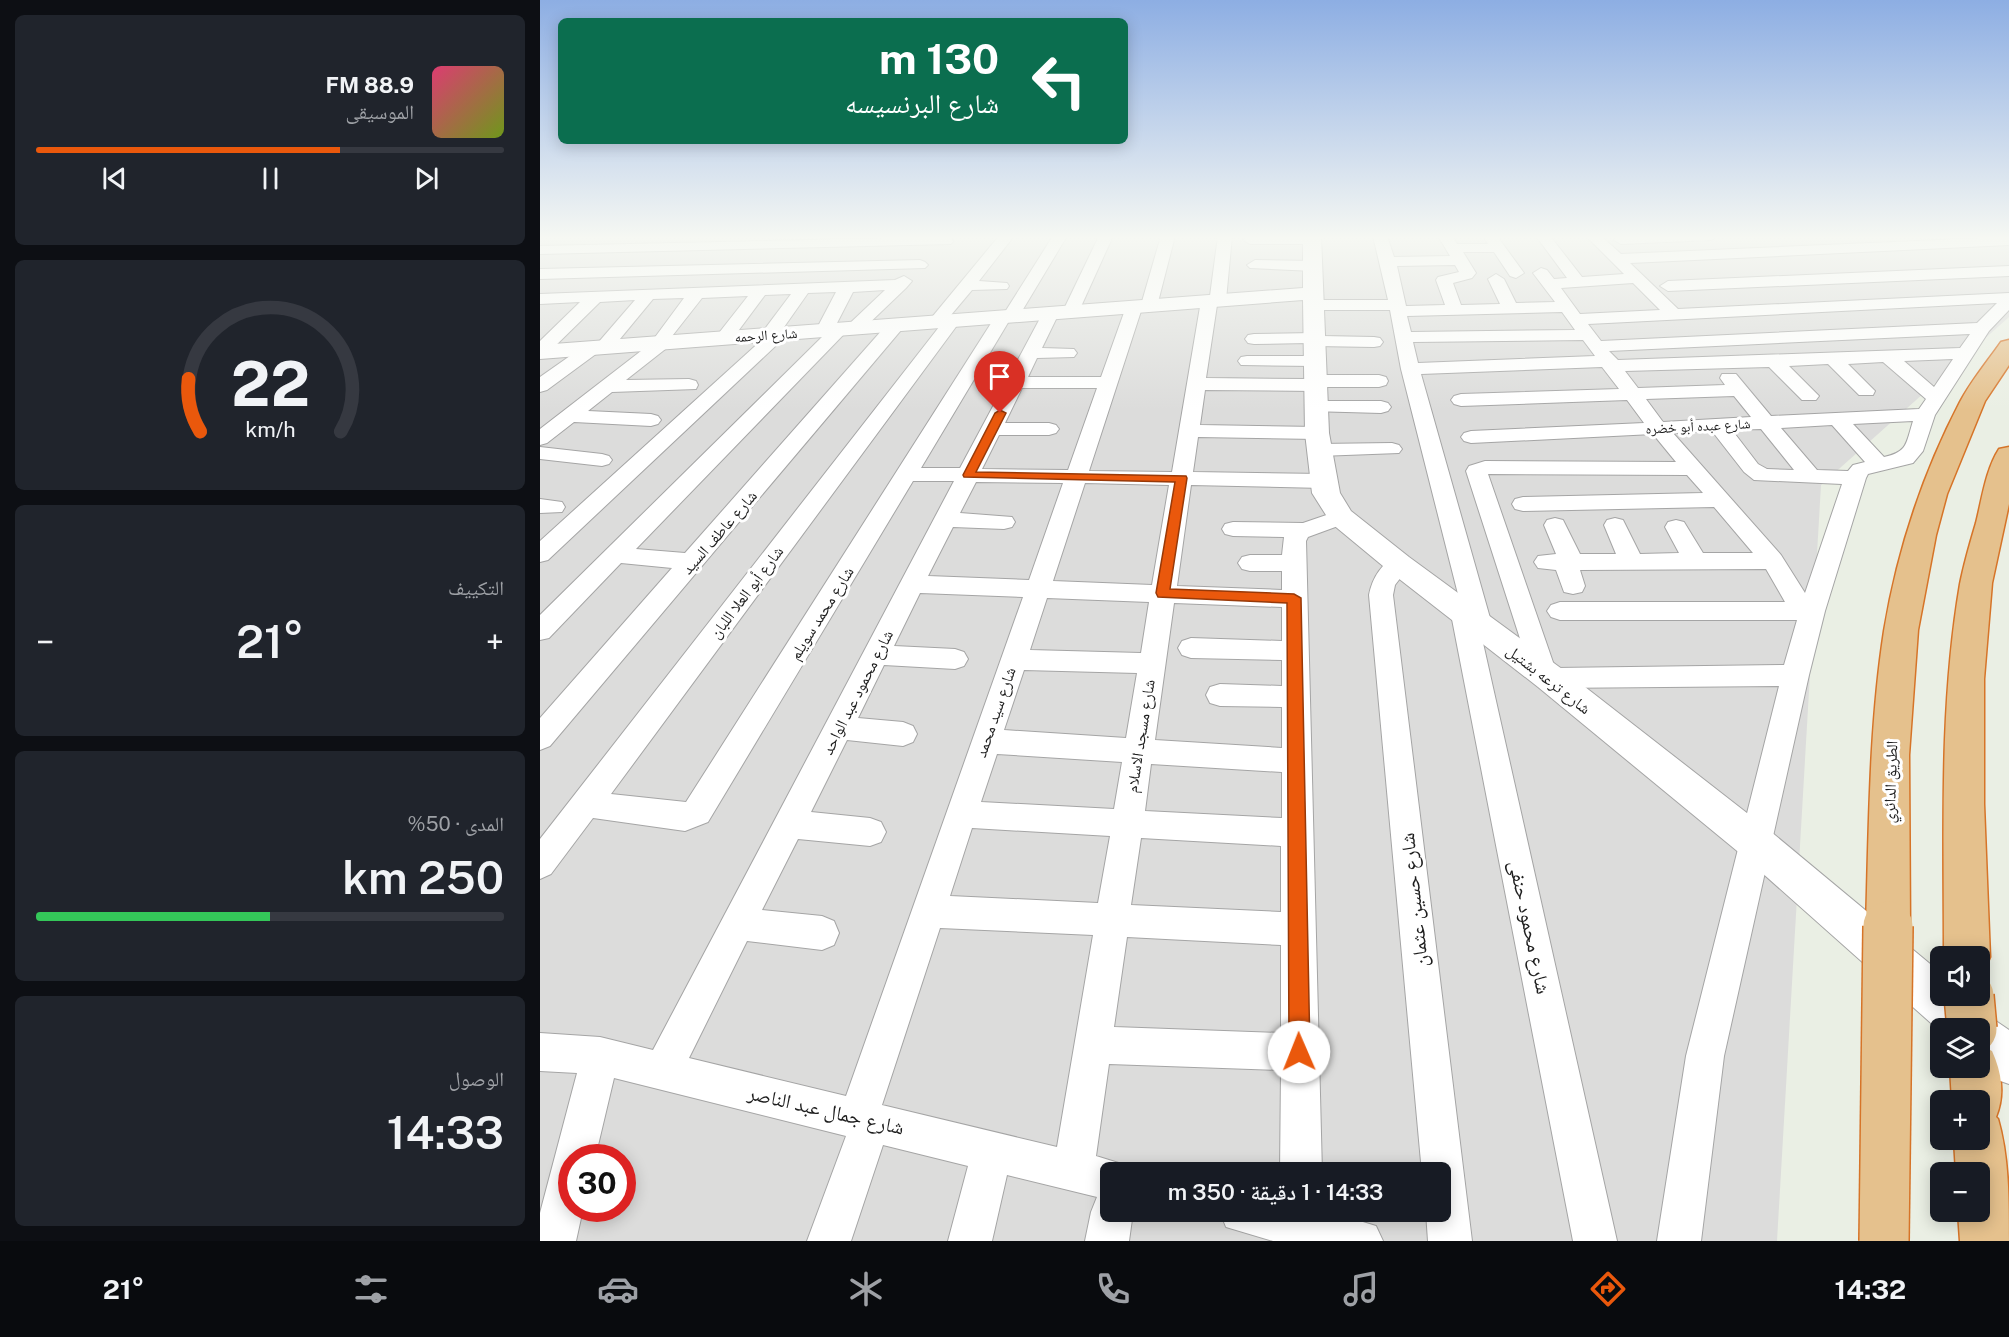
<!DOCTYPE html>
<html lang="ar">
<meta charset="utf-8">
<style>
body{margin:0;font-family:"Public Sans","Noto Naskh Arabic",sans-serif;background:#20242c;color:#f1f3f6;direction:rtl;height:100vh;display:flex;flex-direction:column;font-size:22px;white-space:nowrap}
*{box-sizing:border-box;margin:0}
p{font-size:20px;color:#9ea1a6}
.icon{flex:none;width:33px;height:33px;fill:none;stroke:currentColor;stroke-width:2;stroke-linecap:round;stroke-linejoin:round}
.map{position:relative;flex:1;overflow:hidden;direction:ltr}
.panel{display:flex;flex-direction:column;gap:15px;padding:15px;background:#0d0f14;width:540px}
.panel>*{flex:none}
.guide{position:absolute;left:18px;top:18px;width:570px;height:126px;border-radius:9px;box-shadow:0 3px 15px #0003;direction:rtl;background:#0b6e4f;color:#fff;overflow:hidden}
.tools{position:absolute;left:1390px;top:946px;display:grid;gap:12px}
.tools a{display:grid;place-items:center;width:60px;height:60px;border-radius:9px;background:#171b24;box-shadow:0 3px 15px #0003;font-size:30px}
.speed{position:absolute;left:18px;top:1144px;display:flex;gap:12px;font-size:30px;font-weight:700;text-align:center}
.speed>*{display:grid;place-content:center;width:78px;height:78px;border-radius:50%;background:#171b24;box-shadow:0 3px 15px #0003;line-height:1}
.speed .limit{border:9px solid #d22;background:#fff;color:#111}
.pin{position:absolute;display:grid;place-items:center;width:51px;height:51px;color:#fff;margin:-62px -26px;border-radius:50% 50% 50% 0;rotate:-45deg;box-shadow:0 0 6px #0007}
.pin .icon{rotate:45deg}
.me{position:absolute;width:66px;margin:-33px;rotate:359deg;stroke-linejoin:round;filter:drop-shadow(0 0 4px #0008)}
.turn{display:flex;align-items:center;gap:21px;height:126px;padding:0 30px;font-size:27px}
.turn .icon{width:78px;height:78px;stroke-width:2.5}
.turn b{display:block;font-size:42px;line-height:51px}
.big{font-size:45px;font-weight:600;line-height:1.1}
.panel .tile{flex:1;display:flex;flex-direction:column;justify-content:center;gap:9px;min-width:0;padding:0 21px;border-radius:9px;background:#20242c}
.panel .dial{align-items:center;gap:0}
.dial svg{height:156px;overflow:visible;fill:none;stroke:#363941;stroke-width:7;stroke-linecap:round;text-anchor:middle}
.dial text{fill:#f1f3f6;stroke:none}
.song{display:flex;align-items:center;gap:18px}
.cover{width:72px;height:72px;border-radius:9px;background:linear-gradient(135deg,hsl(340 70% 55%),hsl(80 70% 35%))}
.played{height:6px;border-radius:3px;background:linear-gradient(90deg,#ea580c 65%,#363941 65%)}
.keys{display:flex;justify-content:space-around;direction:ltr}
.heat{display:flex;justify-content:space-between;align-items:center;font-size:33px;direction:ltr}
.charge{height:9px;border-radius:4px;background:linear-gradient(90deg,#34c759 50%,#363941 0)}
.trip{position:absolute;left:560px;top:1162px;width:351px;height:60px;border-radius:9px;background:#171b24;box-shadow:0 3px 15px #0003;font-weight:600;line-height:60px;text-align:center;direction:rtl}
.menu{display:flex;height:96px;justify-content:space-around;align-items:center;background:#090b0e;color:#9ea1a6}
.menu .icon{width:42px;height:42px}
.menu .current{color:#ea580c}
.menu b{font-size:27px;color:#f1f3f6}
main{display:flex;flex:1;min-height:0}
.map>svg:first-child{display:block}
.residential{fill:#dcdcdb;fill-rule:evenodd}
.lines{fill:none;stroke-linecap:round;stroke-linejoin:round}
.minor-casing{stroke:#a5a5a5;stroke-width:2}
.tertiary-casing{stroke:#a5a5a5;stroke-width:2}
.motorway-casing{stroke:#d67428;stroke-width:3}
.minor{fill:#fff;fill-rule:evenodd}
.tertiary{fill:#fff;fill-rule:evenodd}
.motorway{fill:#e5c18d;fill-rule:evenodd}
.motorway-bridge-casing{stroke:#d67428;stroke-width:52;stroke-linecap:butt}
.motorway-bridge{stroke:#e5c18d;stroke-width:49}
.route{fill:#ea580c;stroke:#983908;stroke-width:1.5}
.labels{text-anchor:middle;stroke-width:6;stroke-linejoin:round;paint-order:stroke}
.far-street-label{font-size:14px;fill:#1e1e1e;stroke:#fff}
.street-label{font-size:16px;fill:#1e1e1e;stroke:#fff}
.near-street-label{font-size:20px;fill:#1e1e1e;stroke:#fff}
</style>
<main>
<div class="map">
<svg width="1469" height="1241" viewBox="0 0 1469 1241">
<rect width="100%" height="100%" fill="#eaefe4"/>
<path class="residential" d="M 0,236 L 1469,236 L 1469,317 L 1281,485 L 1237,1241 L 0,1241 ZM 32,1158 L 82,1158 L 82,1209 L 32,1209 ZM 570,1173 L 900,1173 L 900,1212 L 570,1212 Z"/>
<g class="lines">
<defs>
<g id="minor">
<path d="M 459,236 L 474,236 L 439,281 L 467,283 L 469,286 L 467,289 L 432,290 L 411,315 L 419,316 L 421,320 L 71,794 L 146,802 L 455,317 L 457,313 L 465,312 L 513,236 L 527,236 L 479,316 L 477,320 L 469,321 L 381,468 L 420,468 L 505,309 L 517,309 L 519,313 L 502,348 L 534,349 L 537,353 L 534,357 L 497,358 L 488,377 L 561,377 L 586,307 L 594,302 L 601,305 L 621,236 L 635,236 L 617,306 L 609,311 L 602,308 L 549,471 L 632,472 L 661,301 L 663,298 L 670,296 L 678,236 L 692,236 L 686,300 L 684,303 L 677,305 L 666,378 L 768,379 L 776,375 L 839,375 L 846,377 L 848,381 L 846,385 L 839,387 L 784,387 L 776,391 L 665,390 L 660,425 L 777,427 L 784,429 L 787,433 L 784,437 L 777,439 L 658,437 L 653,472 L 783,474 L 791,476 L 794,481 L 791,486 L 783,488 L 651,485 L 637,586 L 742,590 L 742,571 L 710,571 L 702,569 L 698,563 L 702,557 L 710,555 L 742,555 L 744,537 L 693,536 L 685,534 L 682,529 L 685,524 L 693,522 L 763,523 L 801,510 L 809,512 L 812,517 L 809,522 L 768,537 L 766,541 L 782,1173 L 740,1173 L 741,1070 L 569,1064 L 556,1156 L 585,1165 L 588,1173 L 570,1173 L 570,1212 L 593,1212 L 589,1241 L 545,1241 L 551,1212 L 557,1197 L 467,1175 L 452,1241 L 408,1241 L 428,1166 L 343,1145 L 311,1241 L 267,1241 L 306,1136 L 74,1078 L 55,1158 L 32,1158 L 32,1209 L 43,1209 L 36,1241 L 0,1241 L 0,1213 L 37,1073 L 0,1071 L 0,1033 L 60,1037 L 113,1050 L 414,481 L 373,481 L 168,822 L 145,831 L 53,818 L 11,874 L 0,879 L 0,839 L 399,327 L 391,326 L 388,322 ZM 482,388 L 557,388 L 528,470 L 442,469 L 459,435 L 509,435 L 516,433 L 519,429 L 516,425 L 509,423 L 465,423 ZM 436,482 L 523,483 L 489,580 L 388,576 L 413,527 L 464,529 L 472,527 L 475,522 L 472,517 L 420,513 ZM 545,483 L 629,485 L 612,585 L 513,581 ZM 380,593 L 483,597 L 306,1096 L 149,1058 L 207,941 L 282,950 L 294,945 L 299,933 L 294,921 L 282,916 L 222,910 L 258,839 L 330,846 L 341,842 L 346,832 L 341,822 L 330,818 L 271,812 L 307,740 L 363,746 L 373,742 L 377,734 L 373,726 L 363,722 L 318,718 L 344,665 L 415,669 L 424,666 L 428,659 L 424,652 L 415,649 L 354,646 ZM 507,598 L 609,602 L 601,653 L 490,650 ZM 634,603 L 742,607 L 742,641 L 651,638 L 642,641 L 638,648 L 642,655 L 651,658 L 742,660 L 742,686 L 680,684 L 670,687 L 666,695 L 670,703 L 680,706 L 742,707 L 742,748 L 615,740 ZM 484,670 L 597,673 L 586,738 L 464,730 ZM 457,754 L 582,762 L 574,809 L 441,802 ZM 611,764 L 742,772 L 742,818 L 605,811 ZM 432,828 L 570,836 L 558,903 L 410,896 ZM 601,838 L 741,846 L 741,912 L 591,905 ZM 400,928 L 553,935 L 517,1147 L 342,1105 ZM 587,937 L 741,945 L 741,1033 L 574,1027 Z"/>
<polygon points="559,236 573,236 539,311 537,315 525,315 523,311"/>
<polygon points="709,236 773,236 779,240 772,244 710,244 703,240"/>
<path d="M 833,236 L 847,236 L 854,257 L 910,256 L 898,236 L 912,236 L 917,244 L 948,244 L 943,236 L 957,236 L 984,273 L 976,278 L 970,276 L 954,252 L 923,252 L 936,273 L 932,278 L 913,283 L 921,305 L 960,304 L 948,279 L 956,274 L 964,279 L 976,303 L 1015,302 L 993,273 L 1001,268 L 1007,270 L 1014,279 L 1027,278 L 996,236 L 1010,236 L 1042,277 L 1084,274 L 1046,236 L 1061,236 L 1081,254 L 1469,237 L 1469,245 L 1090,263 L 1138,309 L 1469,293 L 1469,310 L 1449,331 L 1395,415 L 1383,451 L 1373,463 L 1328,474 L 1326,478 L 1285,611 L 1269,675 L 1184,1056 L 1161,1241 L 1117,1241 L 1146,1056 L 1239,686 L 1010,688 L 994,682 L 926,471 L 929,466 L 945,461 L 1136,462 L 1113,434 L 931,443 L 924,441 L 921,437 L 924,433 L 931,431 L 1104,423 L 1087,400 L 921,406 L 914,404 L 911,400 L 914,396 L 921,394 L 1079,389 L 1062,367 L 881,374 L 952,625 L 948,632 L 941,634 L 1077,1241 L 1033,1241 L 911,614 L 915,608 L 921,606 L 861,369 L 850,310 L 775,310 L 767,305 L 775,300 L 848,300 ZM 915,265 L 919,272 L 898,277 L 896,280 L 905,305 L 866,306 L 857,266 ZM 1093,283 L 1120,310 L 1040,314 L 1021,288 ZM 1457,303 L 1437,323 L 1061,341 L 1048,324 ZM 1022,312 L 1035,330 L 871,332 L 867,316 ZM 1430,334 L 1420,348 L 1078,360 L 1069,351 ZM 1043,340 L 1055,356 L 878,363 L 873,342 ZM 1413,359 L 1394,387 L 1364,361 ZM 1343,362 L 1386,399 L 1379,409 L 1231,416 L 1196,374 L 1182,374 L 1180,378 L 1185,385 L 1098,388 L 1085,371 L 1229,367 L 1262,400 L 1276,400 L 1279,396 L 1249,366 L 1288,364 L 1319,395 L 1333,395 L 1335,391 L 1308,364 ZM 1194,396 L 1211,417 L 1123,422 L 1106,399 ZM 1373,421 C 1366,443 1368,452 1344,457 L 1313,424 ZM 1292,425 L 1325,462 L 1313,465 L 1308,471 L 1277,470 L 1241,428 ZM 1221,429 L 1254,470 L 1227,469 L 1218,464 L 1192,430 ZM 1172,431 L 1204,472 L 1214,480 L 1302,484 L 1265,593 L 1241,555 L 1133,433 ZM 948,474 L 1147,475 L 1163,493 L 983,497 L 975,499 L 972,504 L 975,509 L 983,511 L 1174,507 L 1213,553 L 1163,553 L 1144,522 L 1136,520 L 1128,522 L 1125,527 L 1139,553 L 1100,554 L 1083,520 L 1075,518 L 1067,520 L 1064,525 L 1076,554 L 1040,554 L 1023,520 L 1015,518 L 1007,520 L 1004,525 L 1016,554 L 998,556 L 994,562 L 998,568 L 1016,570 L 1024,592 L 1033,594 L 1042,592 L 1045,586 L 1040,570 L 1226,569 L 1245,602 L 1020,602 L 1011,605 L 1007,611 L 1011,617 L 1020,620 L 1257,620 L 1244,665 L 1015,668 Z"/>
<polygon points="1080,236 1178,236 1171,240 1081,244 1074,240"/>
<polygon points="406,237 411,238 413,241 411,244 0,254 0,246"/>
<polygon points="380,260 385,262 388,265 385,268 0,279 0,269"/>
<polygon points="715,260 774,261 782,266 774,271 710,268 707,265"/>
<polygon points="1469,266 1469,276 1128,291 1120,286 1128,281"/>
<path d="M 364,276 L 372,281 L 366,288 L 320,332 L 314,333 L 307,331 L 96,549 L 145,553 L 350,321 L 362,321 L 365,325 L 362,329 L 10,746 L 0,750 L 0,718 L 132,568 L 81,563 L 9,638 L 0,640 L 0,615 L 284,335 L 276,330 L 296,292 L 268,293 L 242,330 L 247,334 L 244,338 L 8,560 L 0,562 L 0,541 L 224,338 L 221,334 L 251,294 L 225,295 L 190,342 L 178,342 L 175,338 L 208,296 L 162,298 L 129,340 L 131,343 L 128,347 L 86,380 L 149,379 L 156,381 L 158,385 L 156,389 L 72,392 L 48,411 L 111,414 L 118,416 L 121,420 L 118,424 L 111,426 L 34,422 L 7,443 L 0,445 L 0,429 L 110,344 L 144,298 L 113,299 L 70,351 L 60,351 L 7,390 L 0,392 L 0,377 L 47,344 L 57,344 L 95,300 L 60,302 L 6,355 L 0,356 L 0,341 L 40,302 L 0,304 L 0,294 L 355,280 ZM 345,290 L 307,326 L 296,325 L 313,292 Z"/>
<polygon points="775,333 782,336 834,337 840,338 843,342 840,346 834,347 775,346 768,343 714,344 708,343 705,339 708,335 714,334"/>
<polygon points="707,356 775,356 781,357 784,361 781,365 775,366 701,365 698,361 701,357"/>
<polygon points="777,401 841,401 848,403 851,407 848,411 841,413 770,411 767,407 770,403"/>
<polygon points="852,443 859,445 862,449 859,453 779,456 772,454 769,450 772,446 779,444"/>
<polygon points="0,447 62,454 69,456 72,460 69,464 62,466 0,459"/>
<polygon points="0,499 22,502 25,507 22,512 0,513"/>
<path d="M 859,556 L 867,558 L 871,564 L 855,585 L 853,595 L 932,1241 L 888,1241 L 886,1212 L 900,1212 L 900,1173 L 882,1173 L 829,595 C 832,579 842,561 859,556 Z"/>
<polygon points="680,1212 790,1212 836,1226 843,1241 733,1241 686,1227"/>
</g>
<polygon id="tertiary" points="763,236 781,236 789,433 800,493 811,511 869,557 1022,669 1230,831 1401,973 1401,996 1428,996 1448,1013 1450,1017 1469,1030 1469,1084 1452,1078 1440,1067 1440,1029 1401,1029 1401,1032 1202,855 998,687 849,571 791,523 772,493 765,433 763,300 0,359 0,345 763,288"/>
<g id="motorway">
<path d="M 1469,340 L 1469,365 L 1445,401 L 1407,494 L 1396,535 L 1378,630 L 1369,755 L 1370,926 L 1364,941 L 1348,947 L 1332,941 L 1326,926 C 1329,828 1329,728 1344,631 C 1357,552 1383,473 1420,402 C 1431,381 1447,362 1461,342 Z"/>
<path d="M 1469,447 L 1469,504 L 1452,583 L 1444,679 L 1444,804 L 1450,957 L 1443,973 L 1440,974 L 1440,957 L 1404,957 C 1404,833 1399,707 1420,584 C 1424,564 1430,543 1436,523 C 1442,499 1446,469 1459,449 Z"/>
<path d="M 1440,1045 L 1452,1051 C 1462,1073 1465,1095 1456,1117 L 1458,1119 C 1469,1157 1469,1200 1469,1241 L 1420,1241 L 1418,1212 L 1440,1212 L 1440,1173 L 1416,1173 L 1414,1140 L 1440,1140 L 1440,1101 L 1412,1101 L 1410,1068 L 1440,1068 Z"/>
</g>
</defs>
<use href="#minor" class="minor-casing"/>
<use href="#tertiary" class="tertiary-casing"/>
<use href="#motorway" class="motorway-casing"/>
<use href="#minor" class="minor"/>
<use href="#tertiary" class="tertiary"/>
<use href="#motorway" class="motorway"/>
<defs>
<g id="motorway-bridge">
<polyline points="1429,996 1432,1029"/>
<polyline points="1344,1241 1348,926"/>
</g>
</defs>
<use href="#motorway-bridge" class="motorway-bridge-casing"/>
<use href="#motorway-bridge" class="motorway-bridge"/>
</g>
<linearGradient id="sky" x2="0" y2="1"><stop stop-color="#8daee3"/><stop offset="0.58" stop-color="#f6f8f3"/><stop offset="1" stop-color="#f6f8f3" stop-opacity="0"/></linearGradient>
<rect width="1469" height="410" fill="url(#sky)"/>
<polygon class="route" points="460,410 466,413 436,472 646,476 647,478 630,589 754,594 761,598 770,1052 767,1059 759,1062 752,1059 749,1052 747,603 618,597 616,593 635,482 424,477 423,475 455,413"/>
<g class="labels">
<g class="far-street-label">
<text transform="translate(226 335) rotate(-4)" y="5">شارع الرحمه</text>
<text transform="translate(1158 426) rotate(-3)" y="5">شارع عبده أبو خضره</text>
</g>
<g class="street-label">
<text transform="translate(179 532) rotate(-49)" y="6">شارع عاطف السيد</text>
<text transform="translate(206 592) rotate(-53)" y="6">شارع أبو العلا اللبان</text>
<text transform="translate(281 613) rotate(-58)" y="6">شارع محمد سويلم</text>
<text transform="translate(1009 679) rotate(38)" y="6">شارع ترعه بشتيل</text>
<text transform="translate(317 692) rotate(-63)" y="6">شارع محمود عبد الواحد</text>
<text transform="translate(455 712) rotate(-71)" y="6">شارع سيد محمد</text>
<text transform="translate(600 736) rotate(-81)" y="6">شارع مسجد الاسلام</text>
<text transform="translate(1350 782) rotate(-88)" y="6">الطريق الدائري</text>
</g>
<g class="near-street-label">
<text transform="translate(874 900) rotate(-96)" y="7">شارع حسين عثمان</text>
<text transform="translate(990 927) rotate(78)" y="7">شارع محمود حنفى</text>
<text transform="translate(286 1110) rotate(13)" y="7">شارع جمال عبد الناصر</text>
</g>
</g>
</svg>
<div class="tools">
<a><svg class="icon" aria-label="sound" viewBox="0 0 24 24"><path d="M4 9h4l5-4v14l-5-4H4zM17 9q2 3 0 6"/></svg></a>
<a><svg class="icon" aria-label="layers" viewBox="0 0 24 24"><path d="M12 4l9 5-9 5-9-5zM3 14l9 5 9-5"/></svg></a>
<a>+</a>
<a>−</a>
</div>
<div class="speed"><div class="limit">30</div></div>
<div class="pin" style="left:460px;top:413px;background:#d93025"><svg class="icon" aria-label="arrive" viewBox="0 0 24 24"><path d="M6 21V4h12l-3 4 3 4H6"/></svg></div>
<svg class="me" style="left:759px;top:1052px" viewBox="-20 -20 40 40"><circle r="19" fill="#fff"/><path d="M0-13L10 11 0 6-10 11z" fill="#ea580c"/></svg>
<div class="trip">14:33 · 1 دقيقة · 350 m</div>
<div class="guide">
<div class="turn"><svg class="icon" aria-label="left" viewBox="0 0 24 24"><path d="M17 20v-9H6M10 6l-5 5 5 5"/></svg><div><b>130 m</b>شارع البرنسيسه</div></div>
</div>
</div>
<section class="panel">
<div class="tile">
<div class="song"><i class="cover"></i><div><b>88.9 FM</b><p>الموسيقى</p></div></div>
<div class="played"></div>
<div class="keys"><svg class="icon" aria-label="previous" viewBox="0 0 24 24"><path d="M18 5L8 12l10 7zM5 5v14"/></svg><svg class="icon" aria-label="pause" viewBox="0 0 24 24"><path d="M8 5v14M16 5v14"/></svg><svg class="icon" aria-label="next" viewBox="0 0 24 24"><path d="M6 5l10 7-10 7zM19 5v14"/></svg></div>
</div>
<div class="tile dial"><svg viewBox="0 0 100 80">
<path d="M14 69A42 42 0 1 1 86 69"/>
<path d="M14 69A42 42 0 0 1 8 42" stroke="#ea580c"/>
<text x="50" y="56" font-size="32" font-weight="700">22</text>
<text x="50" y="72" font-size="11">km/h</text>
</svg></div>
<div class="tile"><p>التكييف</p>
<div class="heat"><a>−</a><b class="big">21°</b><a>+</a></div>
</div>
<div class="tile"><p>المدى · 50%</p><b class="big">250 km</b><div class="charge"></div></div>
<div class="tile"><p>الوصول</p><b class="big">14:33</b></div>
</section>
</main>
<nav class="menu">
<b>14:32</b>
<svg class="icon current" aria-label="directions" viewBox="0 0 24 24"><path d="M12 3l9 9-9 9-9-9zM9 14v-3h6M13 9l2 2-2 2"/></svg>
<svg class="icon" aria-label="music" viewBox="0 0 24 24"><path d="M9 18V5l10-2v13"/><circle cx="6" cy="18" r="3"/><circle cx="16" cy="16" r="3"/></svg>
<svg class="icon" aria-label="phone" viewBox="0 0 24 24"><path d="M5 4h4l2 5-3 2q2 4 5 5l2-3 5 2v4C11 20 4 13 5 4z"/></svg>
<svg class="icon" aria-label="climate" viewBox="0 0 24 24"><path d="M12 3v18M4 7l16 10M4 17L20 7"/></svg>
<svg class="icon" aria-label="car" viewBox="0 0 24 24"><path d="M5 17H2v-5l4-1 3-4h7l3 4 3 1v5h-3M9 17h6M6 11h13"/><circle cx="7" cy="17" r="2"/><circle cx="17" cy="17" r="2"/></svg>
<svg class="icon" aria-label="filters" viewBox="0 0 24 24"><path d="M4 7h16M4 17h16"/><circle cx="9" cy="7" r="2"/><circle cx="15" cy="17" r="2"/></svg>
<b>21°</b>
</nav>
